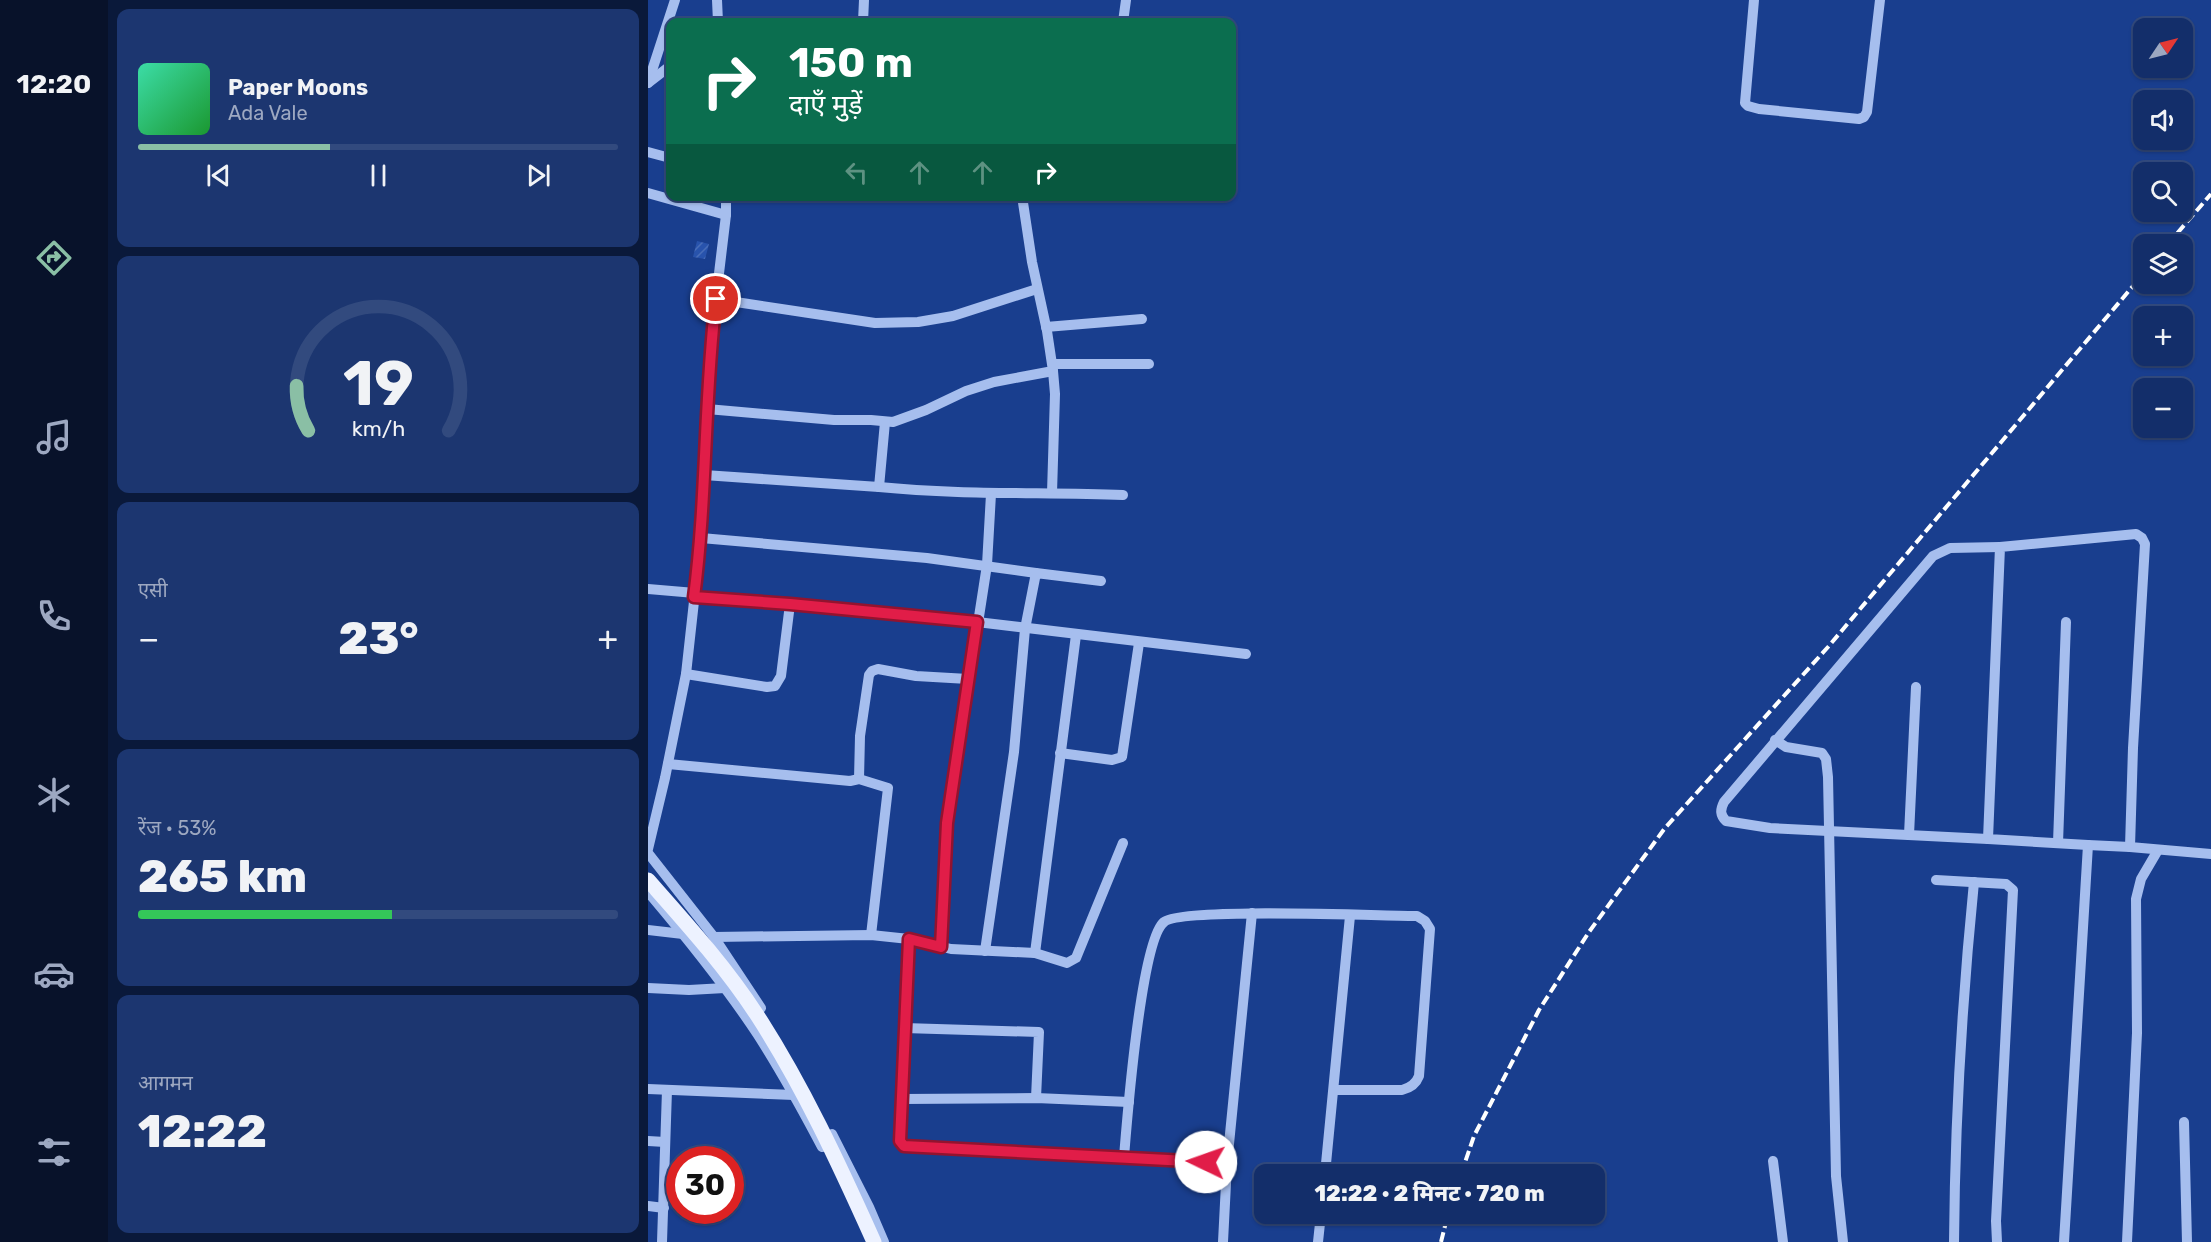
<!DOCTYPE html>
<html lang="hi">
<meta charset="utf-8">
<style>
body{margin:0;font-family:Rubik,"Noto Sans Devanagari",sans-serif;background:#1c3670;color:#f1f3f6;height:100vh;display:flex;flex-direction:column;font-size:22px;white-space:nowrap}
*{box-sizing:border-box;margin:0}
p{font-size:20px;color:#9da8c1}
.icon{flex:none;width:33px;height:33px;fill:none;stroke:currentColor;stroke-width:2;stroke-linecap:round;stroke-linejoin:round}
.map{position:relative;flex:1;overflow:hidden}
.drawer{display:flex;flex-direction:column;gap:9px;padding:9px;background:#0a193a;width:540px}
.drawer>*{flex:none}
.banner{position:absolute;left:18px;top:18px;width:570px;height:183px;border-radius:12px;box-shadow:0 2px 4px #0004,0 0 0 2px #324a7e;background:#0b6e4f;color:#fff;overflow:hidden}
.needle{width:39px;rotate:55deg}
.tools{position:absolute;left:1485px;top:18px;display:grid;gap:12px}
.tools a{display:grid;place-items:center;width:60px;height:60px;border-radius:12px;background:#132e6a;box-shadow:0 2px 4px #0004,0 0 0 2px #324a7e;font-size:30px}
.speed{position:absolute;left:18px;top:1146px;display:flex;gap:12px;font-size:30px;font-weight:700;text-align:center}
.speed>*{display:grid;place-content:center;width:78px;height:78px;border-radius:50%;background:#132e6a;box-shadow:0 2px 4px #0004,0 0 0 2px #324a7e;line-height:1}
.speed .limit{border:9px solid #d22;background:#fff;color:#111}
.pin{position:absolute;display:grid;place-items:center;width:51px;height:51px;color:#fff;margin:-26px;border:3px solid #fff;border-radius:50%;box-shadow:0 2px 6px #0007}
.me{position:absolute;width:66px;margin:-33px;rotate:273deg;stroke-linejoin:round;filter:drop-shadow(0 0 4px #0008)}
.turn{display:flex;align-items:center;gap:21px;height:126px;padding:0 24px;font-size:27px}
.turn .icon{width:78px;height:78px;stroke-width:2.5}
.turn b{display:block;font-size:42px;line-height:51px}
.lanes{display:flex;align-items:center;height:57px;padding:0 24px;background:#0003;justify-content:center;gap:30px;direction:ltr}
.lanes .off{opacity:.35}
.big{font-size:45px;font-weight:800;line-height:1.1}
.drawer .widget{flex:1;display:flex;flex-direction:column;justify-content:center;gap:9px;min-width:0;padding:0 21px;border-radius:12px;background:#1c3670}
.drawer .dial{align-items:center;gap:0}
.dial svg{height:156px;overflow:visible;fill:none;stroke:#324a7e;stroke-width:7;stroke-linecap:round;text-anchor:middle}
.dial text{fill:#f1f3f6;stroke:none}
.song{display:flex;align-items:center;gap:18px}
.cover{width:72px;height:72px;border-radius:9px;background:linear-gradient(135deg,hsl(160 70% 55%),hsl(130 70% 35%))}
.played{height:6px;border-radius:3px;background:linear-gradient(90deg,#8abfa5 40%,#324a7e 40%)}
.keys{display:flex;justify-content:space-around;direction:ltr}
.heat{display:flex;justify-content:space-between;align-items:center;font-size:33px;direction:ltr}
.charge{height:9px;border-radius:4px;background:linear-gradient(90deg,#34c759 53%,#324a7e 0)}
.trip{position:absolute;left:606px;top:1164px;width:351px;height:60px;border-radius:12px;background:#132e6a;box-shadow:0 2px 4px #0004,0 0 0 2px #324a7e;font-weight:800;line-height:60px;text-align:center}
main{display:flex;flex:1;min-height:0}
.dock{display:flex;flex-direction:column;width:108px;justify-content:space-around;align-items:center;background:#08122a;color:#9da8c1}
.dock .icon{width:42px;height:42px}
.dock .current{color:#8abfa5}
.dock b{font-size:27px;color:#f1f3f6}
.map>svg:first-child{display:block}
.building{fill:url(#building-hatch)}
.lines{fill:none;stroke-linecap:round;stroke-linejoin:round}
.minor{stroke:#a6beee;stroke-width:10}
.major{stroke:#edf2ff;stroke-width:15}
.rail{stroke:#fff;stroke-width:4;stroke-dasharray:10 4.5;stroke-linecap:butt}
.route-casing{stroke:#92132f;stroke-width:15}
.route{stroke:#e11d48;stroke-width:10}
</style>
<main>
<nav class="dock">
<b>12:20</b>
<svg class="icon current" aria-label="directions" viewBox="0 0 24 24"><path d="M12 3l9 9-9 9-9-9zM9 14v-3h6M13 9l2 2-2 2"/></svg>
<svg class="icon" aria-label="music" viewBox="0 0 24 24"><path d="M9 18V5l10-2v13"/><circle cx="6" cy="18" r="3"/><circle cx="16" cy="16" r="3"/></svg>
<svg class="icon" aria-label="phone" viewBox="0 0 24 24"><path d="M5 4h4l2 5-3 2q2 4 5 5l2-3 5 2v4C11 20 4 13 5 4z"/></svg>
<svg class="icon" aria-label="climate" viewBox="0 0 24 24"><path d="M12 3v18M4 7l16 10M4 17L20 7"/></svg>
<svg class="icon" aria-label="car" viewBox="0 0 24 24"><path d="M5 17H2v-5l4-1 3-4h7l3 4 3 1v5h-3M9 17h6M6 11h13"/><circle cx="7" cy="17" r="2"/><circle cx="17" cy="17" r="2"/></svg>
<svg class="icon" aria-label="filters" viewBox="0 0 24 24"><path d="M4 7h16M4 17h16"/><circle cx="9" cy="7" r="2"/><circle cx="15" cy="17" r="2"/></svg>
</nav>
<section class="drawer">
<div class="widget">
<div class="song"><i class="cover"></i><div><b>Paper Moons</b><p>Ada Vale</p></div></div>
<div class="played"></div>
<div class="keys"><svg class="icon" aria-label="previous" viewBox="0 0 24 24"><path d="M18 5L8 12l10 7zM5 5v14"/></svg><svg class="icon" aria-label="pause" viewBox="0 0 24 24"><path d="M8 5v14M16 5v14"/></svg><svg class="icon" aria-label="next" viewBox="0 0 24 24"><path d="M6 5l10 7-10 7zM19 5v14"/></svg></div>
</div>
<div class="widget dial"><svg viewBox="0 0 100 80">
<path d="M14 69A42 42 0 1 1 86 69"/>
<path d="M14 69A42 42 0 0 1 8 46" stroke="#8abfa5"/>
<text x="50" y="56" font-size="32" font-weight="700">19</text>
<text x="50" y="72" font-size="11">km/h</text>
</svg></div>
<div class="widget"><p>एसी</p>
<div class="heat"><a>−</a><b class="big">23°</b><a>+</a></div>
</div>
<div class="widget"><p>रेंज · 53%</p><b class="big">265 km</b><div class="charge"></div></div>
<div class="widget"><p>आगमन</p><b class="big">12:22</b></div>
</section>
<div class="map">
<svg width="1563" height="1242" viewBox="0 0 1563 1242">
<defs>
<pattern id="building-hatch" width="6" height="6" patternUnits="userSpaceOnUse" patternTransform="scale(1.5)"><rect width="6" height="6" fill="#2853ac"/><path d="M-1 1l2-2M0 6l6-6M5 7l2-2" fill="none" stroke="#486db8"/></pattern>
</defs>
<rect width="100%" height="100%" fill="#193e8e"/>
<polygon class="building" points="49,241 61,244 57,259 45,257"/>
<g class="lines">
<g class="minor">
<polyline points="69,0 70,22"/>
<polyline points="1106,0 1097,103 1100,106 1111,109 1211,119 1216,117 1219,112 1232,0"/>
<polyline points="215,22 216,0"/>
<polyline points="475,22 478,0"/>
<polyline points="0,83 27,0"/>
<polyline points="0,83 22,66"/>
<polyline points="0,152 22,158"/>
<polyline points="0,193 78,215"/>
<polyline points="68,299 227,323 270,322 305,316 389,289"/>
<polyline points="398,327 494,319"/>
<polyline points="405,364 501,364"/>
<polyline points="59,409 186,420 223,420 245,422 278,410 318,391 346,382 405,371 399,331 384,262 374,196"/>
<polyline points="56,475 231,487 237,422"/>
<path d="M 231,487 C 312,495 394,492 475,495"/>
<polyline points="404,493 407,394 405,371"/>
<polyline points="53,538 279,558 388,573"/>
<polyline points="0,589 47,593"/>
<polyline points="46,597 329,622 598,654"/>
<polyline points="38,674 119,687 127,686 133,676 142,604"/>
<polyline points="1127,740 1138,747 1174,753 1178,759 1180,777 1188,1176 1195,1242"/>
<polyline points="412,753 464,760 474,757 491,643"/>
<polyline points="20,764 202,781 211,779 240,788 223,935"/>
<polyline points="211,779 212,736 221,675 224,671 230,669 268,676 320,679"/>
<polyline points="1261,835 1268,687"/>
<path d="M 1340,839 L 1122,828 L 1078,821 C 1072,815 1072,810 1076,802 L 1285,556 L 1302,548 L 1352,547"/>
<polyline points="1410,843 1418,622"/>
<polyline points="1440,845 1482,847"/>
<polyline points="0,849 17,778 38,674 53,538 63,340 78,215 78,196"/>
<polyline points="0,853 66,937 113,1008"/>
<polyline points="1288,880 1358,884 1365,890 1348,1221 1349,1242"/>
<path d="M 0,892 C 39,938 77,985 110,1035 C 133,1071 154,1109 174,1147"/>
<polyline points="0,930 35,934"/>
<polyline points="66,937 223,935 261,939 303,949 387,953 419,963 428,958 475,843"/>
<polyline points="261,939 252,1141 256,1146 579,1164"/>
<polyline points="293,947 299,823 339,565 343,494"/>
<polyline points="337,951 366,752 377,629 388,573 453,581"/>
<polyline points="387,953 428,635"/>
<polyline points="0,988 41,990 77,988"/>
<polyline points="256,1028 391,1032 388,1098"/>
<polyline points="0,1089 146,1095"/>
<polyline points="254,1099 388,1098 481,1102"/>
<polyline points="1536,1122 1539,1242"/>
<polyline points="184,1134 221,1207 236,1242"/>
<polyline points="0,1141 17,1142"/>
<path d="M 476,1157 C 479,1120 493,940 516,922 C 533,907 733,916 769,916 L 777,921 L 782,929 L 771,1076 C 768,1084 762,1088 754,1090 L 686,1090"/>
<polyline points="1125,1161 1135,1242"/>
<polyline points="677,1174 702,916"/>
<polyline points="0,1206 16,1208"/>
<polyline points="14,1242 19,1090"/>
<polyline points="575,1242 579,1164 604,913"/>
<polyline points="670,1242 673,1214"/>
<path d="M 1306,1242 C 1307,1121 1314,1002 1326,882"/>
<polyline points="1416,1242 1440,845 1340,839 1352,547 1488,534 1494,538 1497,544 1485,748 1482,847 1563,854"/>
<polyline points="1479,1242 1489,1033 1488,899 1493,879 1510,850"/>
</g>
<path class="major" d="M 0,880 C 38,923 77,966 109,1015 C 155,1086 191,1164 226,1242"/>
<g class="rail">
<polyline points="1520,244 1563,194"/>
<polyline points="813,1174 826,1136 891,1010 941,932 1017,828 1180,647 1496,273"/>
<polyline points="793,1242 800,1214"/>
</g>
</g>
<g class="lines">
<defs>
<path id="route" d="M 68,299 C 56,398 59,498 46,597 L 142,604 L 329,622 L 299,823 L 293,947 L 261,939 L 252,1141 L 256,1146 L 558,1162"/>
</defs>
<use href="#route" class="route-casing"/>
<use href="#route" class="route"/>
</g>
</svg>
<div class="tools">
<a><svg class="needle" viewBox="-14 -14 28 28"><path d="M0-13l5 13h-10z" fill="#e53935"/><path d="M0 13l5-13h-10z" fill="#9da8c1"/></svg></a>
<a><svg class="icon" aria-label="sound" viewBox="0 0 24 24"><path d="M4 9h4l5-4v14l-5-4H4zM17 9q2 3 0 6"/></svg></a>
<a><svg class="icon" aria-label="search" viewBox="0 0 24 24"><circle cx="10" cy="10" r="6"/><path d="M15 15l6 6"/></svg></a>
<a><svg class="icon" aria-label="layers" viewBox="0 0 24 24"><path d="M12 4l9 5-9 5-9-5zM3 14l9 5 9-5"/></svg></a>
<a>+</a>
<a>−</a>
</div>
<div class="speed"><div class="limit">30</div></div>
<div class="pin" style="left:68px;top:299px;background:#d93025"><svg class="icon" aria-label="arrive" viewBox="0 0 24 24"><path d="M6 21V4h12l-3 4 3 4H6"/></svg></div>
<svg class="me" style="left:558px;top:1162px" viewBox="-20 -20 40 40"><circle r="19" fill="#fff"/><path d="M0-13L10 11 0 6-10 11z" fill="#e11d48"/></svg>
<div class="trip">12:22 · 2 मिनट · 720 m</div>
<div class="banner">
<div class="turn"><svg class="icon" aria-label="right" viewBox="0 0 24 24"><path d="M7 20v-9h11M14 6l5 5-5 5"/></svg><div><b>150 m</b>दाएँ मुड़ें</div></div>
<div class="lanes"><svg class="icon off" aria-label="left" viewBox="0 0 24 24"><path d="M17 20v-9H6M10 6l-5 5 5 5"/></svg><svg class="icon off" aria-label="ahead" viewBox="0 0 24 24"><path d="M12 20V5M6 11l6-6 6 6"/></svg><svg class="icon off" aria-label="ahead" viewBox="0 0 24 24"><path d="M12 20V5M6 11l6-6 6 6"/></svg><svg class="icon" aria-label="right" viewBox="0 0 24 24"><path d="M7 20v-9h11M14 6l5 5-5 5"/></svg></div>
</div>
</div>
</main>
